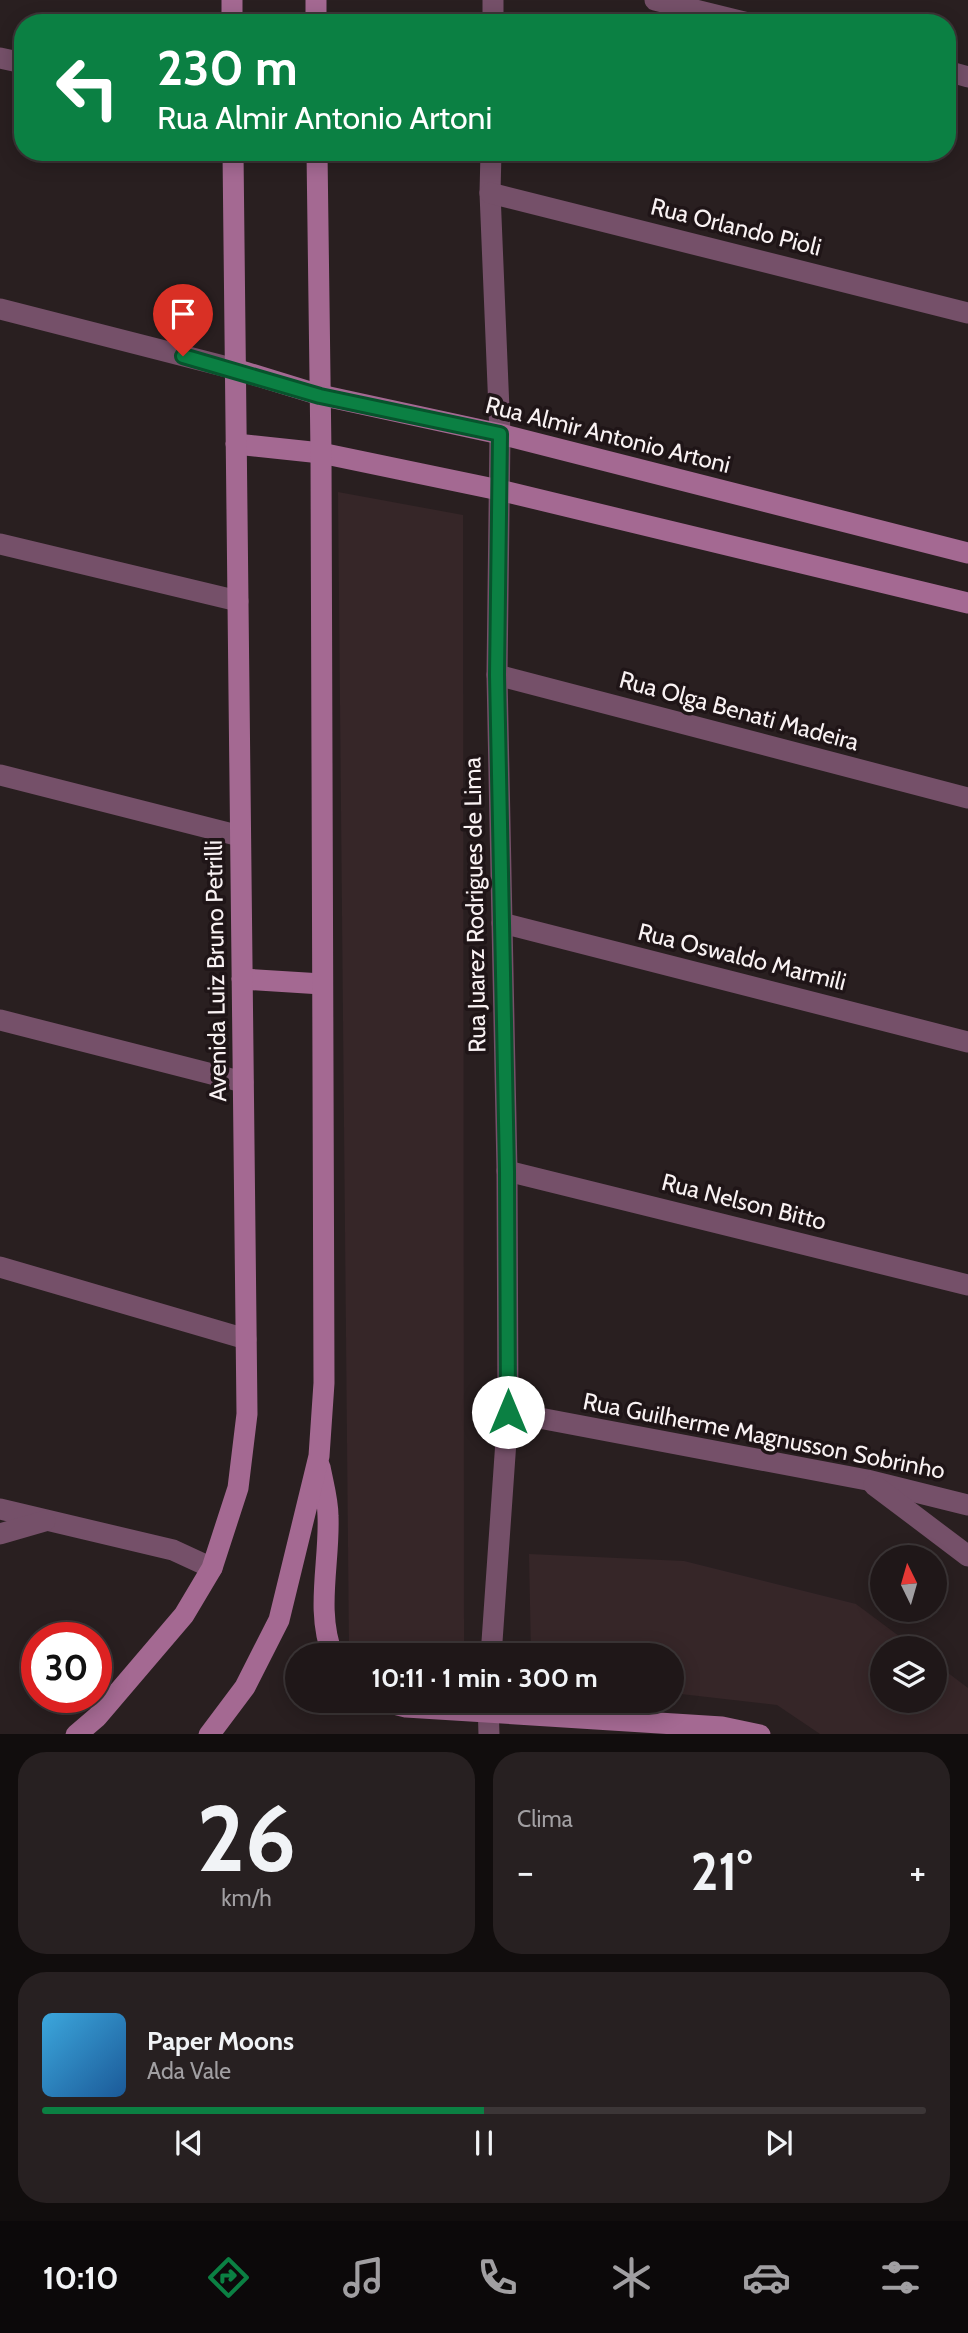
<!DOCTYPE html>
<html lang="pt">
<meta charset="utf-8">
<style>
body{margin:0;font-family:Cabin,sans-serif;background:#272021;color:#f1f3f6;height:100vh;display:flex;flex-direction:column;font-size:26px;white-space:nowrap}
*{box-sizing:border-box;margin:0}
p{font-size:23px;color:#a19fa2}
.icon{flex:none;width:38px;height:38px;fill:none;stroke:currentColor;stroke-width:2;stroke-linecap:round;stroke-linejoin:round}
.map{position:relative;height:1734px;overflow:hidden}
.panel{display:flex;flex-direction:column;gap:18px;padding:18px;background:#110d0d;flex:1}
.panel>*{flex:none}
.hud{position:absolute;left:14px;top:14px;width:942px;height:147px;border-radius:28px;box-shadow:0 4px 18px #0003,0 0 0 2px #3c3637;background:#0b8043;color:#fff;overflow:hidden}
.needle{width:46px;rotate:355deg}
.fabs{position:absolute;left:870px;top:1545px;display:grid;gap:14px}
.fabs a{display:grid;place-items:center;width:77px;height:77px;border-radius:50%;background:#1f1718;box-shadow:0 4px 18px #0003,0 0 0 2px #3c3637;font-size:35px}
.speed{position:absolute;left:21px;top:1622px;display:flex;gap:14px;font-size:35px;font-weight:700;text-align:center}
.speed>*{display:grid;place-content:center;width:91px;height:91px;border-radius:50%;background:#1f1718;box-shadow:0 4px 18px #0003,0 0 0 2px #3c3637;line-height:1}
.speed .limit{border:10px solid #d22;background:#fff;color:#111}
.pin{position:absolute;display:grid;place-items:center;width:60px;height:60px;color:#fff;margin:-72px -30px;border-radius:50% 50% 50% 0;rotate:-45deg;box-shadow:0 0 7px #0007}
.pin .icon{rotate:45deg}
.me{position:absolute;width:77px;margin:-38px;rotate:0deg;stroke-linejoin:round;filter:drop-shadow(0 0 5px #0008)}
.turn{display:flex;align-items:center;gap:24px;height:147px;padding:0 28px;font-size:32px}
.turn .icon{width:91px;height:91px;stroke-width:2.5}
.turn b{display:block;font-size:49px;line-height:60px}
.big{font-size:52px;font-weight:800;line-height:1.1}
.panel .tile{flex:1;display:flex;flex-direction:column;justify-content:center;gap:10px;min-width:0;padding:0 24px;border-radius:28px;background:#272021}
.panel .dial{align-items:center;gap:0}
.dial b{font-size:91px;line-height:1}
.song{display:flex;align-items:center;gap:21px}
.cover{width:84px;height:84px;border-radius:10px;background:linear-gradient(135deg,hsl(200 70% 55%),hsl(210 70% 35%))}
.played{height:7px;border-radius:4px;background:linear-gradient(90deg,#0b8043 50%,#3c3637 50%)}
.keys{display:flex;justify-content:space-around;direction:ltr}
.heat{display:flex;justify-content:space-between;align-items:center;font-size:38px;direction:ltr}
.panel .tiles{flex:1;display:grid;gap:18px;grid-template-columns:1fr 1fr}
.tile:last-child{grid-column:span 2}
.trip{position:absolute;left:285px;top:1643px;width:399px;height:70px;border-radius:35px;background:#1f1718;box-shadow:0 4px 18px #0003,0 0 0 2px #3c3637;font-weight:800;line-height:70px;text-align:center}
.tabs{display:flex;height:112px;justify-content:space-around;align-items:center;background:#0c090a;color:#a19fa2}
.tabs .icon{width:49px;height:49px}
.tabs .current{color:#0b8043}
.tabs b{font-size:32px;color:#f1f3f6}
.map>svg:first-child{display:block}
.built{fill:#362628}
.lines{fill:none;stroke-linecap:round;stroke-linejoin:round}
.street{stroke:#755069;stroke-width:21}
.secondary{stroke:#a46992;stroke-width:21}
.route-casing{stroke:#07532c;stroke-width:18}
.route{stroke:#0b8043;stroke-width:12}
.labels{text-anchor:middle;stroke-width:7;stroke-linejoin:round;paint-order:stroke}
.street-label{font-size:24px;fill:#f9f2f3;stroke:#1f1517}
</style>
<div class="map">
<svg width="968" height="1735" viewBox="0 0 968 1735">
<rect width="100%" height="100%" fill="#291f20"/>
<g class="built">
<polygon points="338,492 463,515 464,1648 349,1649"/>
<polygon points="529,1554 684,1561 856,1604 915,1648 882,1648 882,1701 934,1701 935,1663 968,1688 968,1734 820,1734 777,1705 672,1693 672,1656 531,1655"/>
</g>
<g class="lines">
<g class="street">
<polyline points="655,0 748,23"/>
<polyline points="493,23 493,0"/>
<polyline points="0,58 23,63"/>
<polyline points="947,71 968,77"/>
<polyline points="491,152 490,193 500,434 497,675 507,1171 508,1412 491,1656"/>
<polyline points="490,193 968,313"/>
<polyline points="0,309 235,369"/>
<polyline points="0,544 238,601"/>
<polyline points="497,675 968,798"/>
<polyline points="0,775 240,836"/>
<polyline points="502,923 968,1042"/>
<polyline points="0,1020 243,1082"/>
<polyline points="507,1171 968,1285"/>
<polyline points="0,1267 246,1339"/>
<polyline points="508,1412 867,1480 968,1505"/>
<polyline points="874,1485 968,1556"/>
<polyline points="0,1509 173,1550 212,1568"/>
<polyline points="0,1534 45,1521"/>
<polyline points="488,1701 489,1735"/>
</g>
<g class="secondary">
<polyline points="232,0 232,23"/>
<polyline points="316,0 316,23"/>
<polyline points="235,369 320,395 500,434 968,553"/>
<polyline points="236,444 321,453 499,490 968,603"/>
<polyline points="242,979 322,984"/>
<path d="M 320,1467 C 323,1483 328,1500 328,1516 C 330,1562 315,1611 333,1656"/>
<polyline points="382,1701 406,1707 722,1727 760,1735"/>
<polyline points="76,1735 97,1717 184,1615 212,1568 238,1488 247,1414 233,152"/>
<polyline points="209,1735 245,1687 279,1620 319,1456 324,1383 321,453 317,152"/>
</g>
</g>
<g class="lines">
<defs>
<polyline id="route" points="183,356 320,396 500,434 497,675 507,1171 508,1412"/>
</defs>
<use href="#route" class="route-casing"/>
<use href="#route" class="route"/>
</g>
<g class="labels">
<g class="street-label">
<text transform="translate(736 227) rotate(14)" y="8">Rua Orlando Pioli</text>
<text transform="translate(608 435) rotate(14)" y="8">Rua Almir Antonio Artoni</text>
<text transform="translate(739 711) rotate(15)" y="8">Rua Olga Benati Madeira</text>
<text transform="translate(475 905) rotate(-91)" y="8">Rua Juarez Rodrigues de Lima</text>
<text transform="translate(742 957) rotate(14)" y="8">Rua Oswaldo Marmili</text>
<text transform="translate(216 971) rotate(-91)" y="8">Avenida Luiz Bruno Petrilli</text>
<text transform="translate(744 1202) rotate(14)" y="8">Rua Nelson Bitto</text>
<text transform="translate(764 1436) rotate(11)" y="8">Rua Guilherme Magnusson Sobrinho</text>
</g>
</g>
</svg>
<div class="fabs">
<a><svg class="needle" viewBox="-14 -14 28 28"><path d="M0-13l5 13h-10z" fill="#e53935"/><path d="M0 13l5-13h-10z" fill="#a19fa2"/></svg></a>
<a><svg class="icon" aria-label="layers" viewBox="0 0 24 24"><path d="M12 4l9 5-9 5-9-5zM3 14l9 5 9-5"/></svg></a>
</div>
<div class="speed"><div class="limit">30</div></div>
<div class="pin" style="left:183px;top:356px;background:#d93025"><svg class="icon" aria-label="arrive" viewBox="0 0 24 24"><path d="M6 21V4h12l-3 4 3 4H6"/></svg></div>
<svg class="me" style="left:508px;top:1412px" viewBox="-20 -20 40 40"><circle r="19" fill="#fff"/><path d="M0-13L10 11 0 6-10 11z" fill="#0b8043"/></svg>
<div class="trip">10:11 · 1 min · 300 m</div>
<div class="hud">
<div class="turn"><svg class="icon" aria-label="left" viewBox="0 0 24 24"><path d="M17 20v-9H6M10 6l-5 5 5 5"/></svg><div><b>230 m</b>Rua Almir Antonio Artoni</div></div>
</div>
</div>
<section class="panel">
<div class="tiles">
<div class="tile dial"><b>26</b><p>km/h</p></div>
<div class="tile"><p>Clima</p>
<div class="heat"><a>−</a><b class="big">21°</b><a>+</a></div>
</div>
<div class="tile">
<div class="song"><i class="cover"></i><div><b>Paper Moons</b><p>Ada Vale</p></div></div>
<div class="played"></div>
<div class="keys"><svg class="icon" aria-label="previous" viewBox="0 0 24 24"><path d="M18 5L8 12l10 7zM5 5v14"/></svg><svg class="icon" aria-label="pause" viewBox="0 0 24 24"><path d="M8 5v14M16 5v14"/></svg><svg class="icon" aria-label="next" viewBox="0 0 24 24"><path d="M6 5l10 7-10 7zM19 5v14"/></svg></div>
</div>
</div>
</section>
<nav class="tabs">
<b>10:10</b>
<svg class="icon current" aria-label="directions" viewBox="0 0 24 24"><path d="M12 3l9 9-9 9-9-9zM9 14v-3h6M13 9l2 2-2 2"/></svg>
<svg class="icon" aria-label="music" viewBox="0 0 24 24"><path d="M9 18V5l10-2v13"/><circle cx="6" cy="18" r="3"/><circle cx="16" cy="16" r="3"/></svg>
<svg class="icon" aria-label="phone" viewBox="0 0 24 24"><path d="M5 4h4l2 5-3 2q2 4 5 5l2-3 5 2v4C11 20 4 13 5 4z"/></svg>
<svg class="icon" aria-label="climate" viewBox="0 0 24 24"><path d="M12 3v18M4 7l16 10M4 17L20 7"/></svg>
<svg class="icon" aria-label="car" viewBox="0 0 24 24"><path d="M5 17H2v-5l4-1 3-4h7l3 4 3 1v5h-3M9 17h6M6 11h13"/><circle cx="7" cy="17" r="2"/><circle cx="17" cy="17" r="2"/></svg>
<svg class="icon" aria-label="filters" viewBox="0 0 24 24"><path d="M4 7h16M4 17h16"/><circle cx="9" cy="7" r="2"/><circle cx="15" cy="17" r="2"/></svg>
</nav>
